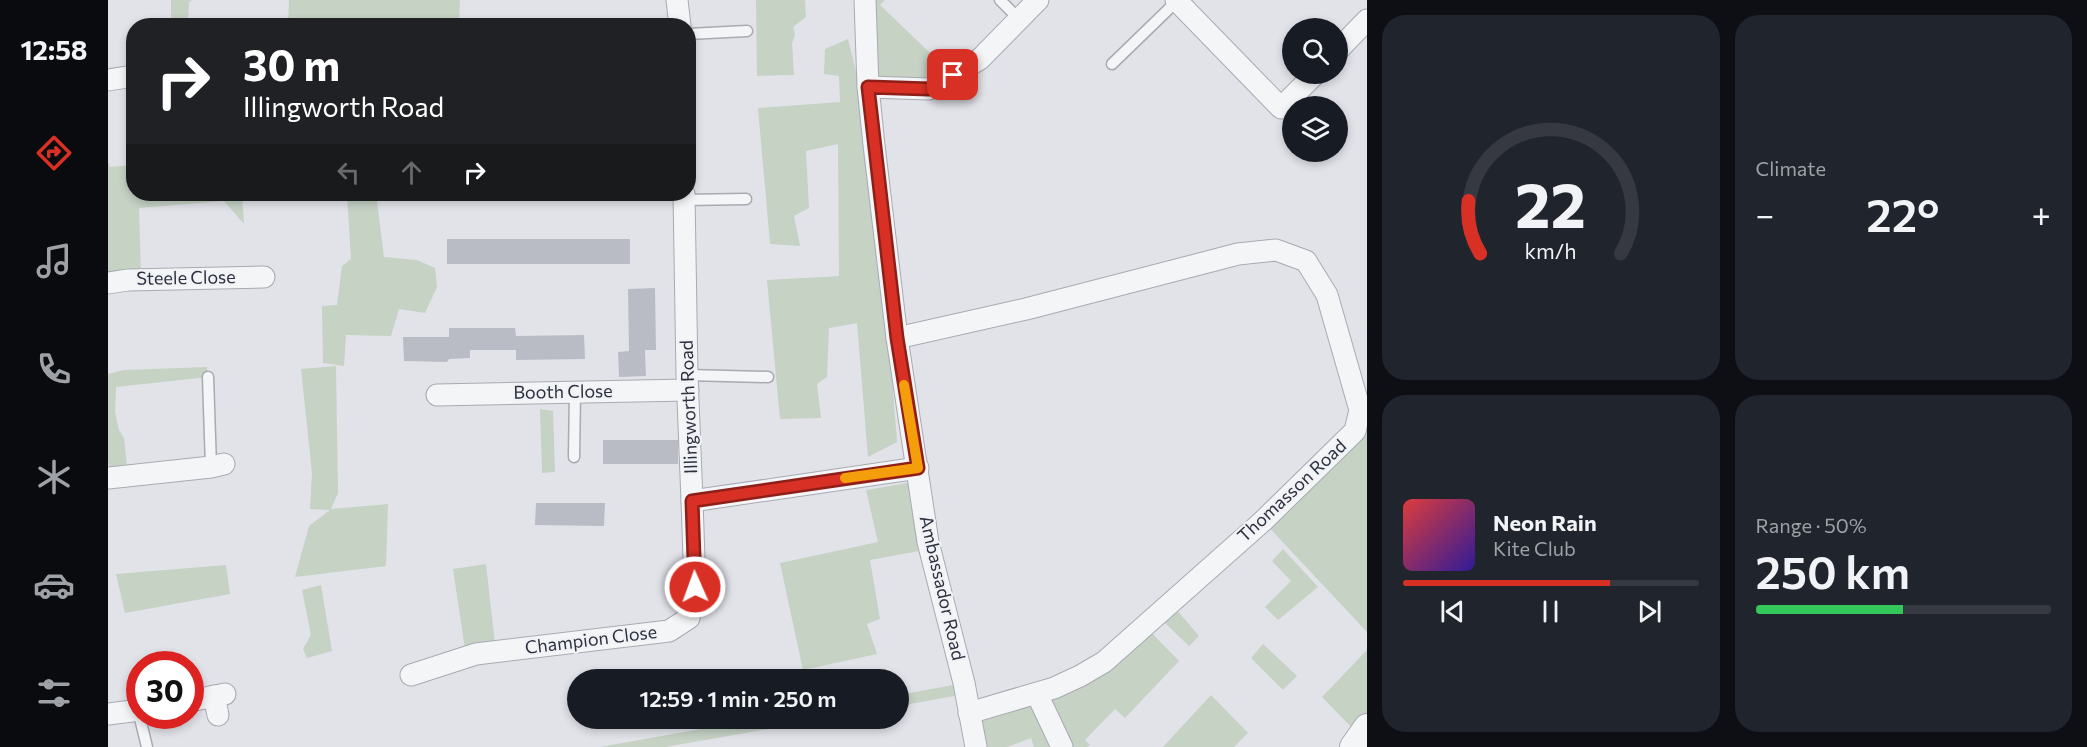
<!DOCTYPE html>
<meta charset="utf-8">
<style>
body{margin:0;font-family:Commissioner,sans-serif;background:#20242c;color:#f1f3f6;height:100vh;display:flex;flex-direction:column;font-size:22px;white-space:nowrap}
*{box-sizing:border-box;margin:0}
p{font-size:20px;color:#9ea1a6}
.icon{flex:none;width:33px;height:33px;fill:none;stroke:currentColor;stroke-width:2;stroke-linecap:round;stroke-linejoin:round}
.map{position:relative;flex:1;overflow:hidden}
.details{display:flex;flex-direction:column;gap:15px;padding:15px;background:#0d0f14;width:720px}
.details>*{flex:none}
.guide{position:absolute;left:18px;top:18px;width:570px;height:183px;border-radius:24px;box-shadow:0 3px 9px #0003;background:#202124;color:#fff;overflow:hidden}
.tools{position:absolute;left:1174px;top:18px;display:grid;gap:12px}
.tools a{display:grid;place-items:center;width:66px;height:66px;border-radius:50%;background:#171b24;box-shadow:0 3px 9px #0003;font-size:30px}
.speed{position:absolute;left:18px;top:651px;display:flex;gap:12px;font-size:30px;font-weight:700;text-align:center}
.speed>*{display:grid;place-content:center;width:78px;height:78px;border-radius:50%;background:#171b24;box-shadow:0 3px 9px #0003;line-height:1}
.speed .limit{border:9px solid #d22;background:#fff;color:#111}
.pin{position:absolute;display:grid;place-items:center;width:51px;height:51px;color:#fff;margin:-26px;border-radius:12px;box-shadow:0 3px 9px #0006}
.me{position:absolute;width:66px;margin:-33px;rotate:358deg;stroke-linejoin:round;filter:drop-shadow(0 0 4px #0008)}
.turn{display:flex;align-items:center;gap:21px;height:126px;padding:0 18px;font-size:27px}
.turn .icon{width:78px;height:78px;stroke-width:2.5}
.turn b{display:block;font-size:42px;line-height:51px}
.lanes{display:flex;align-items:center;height:57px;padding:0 18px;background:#0003;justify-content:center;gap:30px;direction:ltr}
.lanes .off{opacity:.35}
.big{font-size:45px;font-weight:600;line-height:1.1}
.details .widget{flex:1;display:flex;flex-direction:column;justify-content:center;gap:9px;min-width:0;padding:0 21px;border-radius:24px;background:#20242c}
.details .dial{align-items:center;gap:0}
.dial svg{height:156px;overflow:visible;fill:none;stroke:#363941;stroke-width:7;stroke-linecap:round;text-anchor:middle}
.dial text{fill:#f1f3f6;stroke:none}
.song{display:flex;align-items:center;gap:18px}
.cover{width:72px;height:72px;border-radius:9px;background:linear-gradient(135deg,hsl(0 70% 55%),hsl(250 70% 35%))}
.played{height:6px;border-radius:3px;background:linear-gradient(90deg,#d93025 70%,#363941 70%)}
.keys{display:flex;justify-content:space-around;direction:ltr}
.heat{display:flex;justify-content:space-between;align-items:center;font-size:33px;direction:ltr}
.charge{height:9px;border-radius:4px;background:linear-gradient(90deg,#34c759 50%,#363941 0)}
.details .tiles{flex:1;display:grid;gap:15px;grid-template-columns:repeat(2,1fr)}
.trip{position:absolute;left:459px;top:669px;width:342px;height:60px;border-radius:30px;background:#171b24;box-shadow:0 3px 9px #0003;font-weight:600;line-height:60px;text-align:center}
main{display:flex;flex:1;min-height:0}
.tab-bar{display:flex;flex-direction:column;width:108px;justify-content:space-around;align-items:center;background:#090b0e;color:#9ea1a6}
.tab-bar .icon{width:42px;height:42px}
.tab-bar .active{color:#d93025}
.tab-bar b{font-size:27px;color:#f1f3f6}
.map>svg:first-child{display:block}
.green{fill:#c5d2c4}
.building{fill:#b9bcc5}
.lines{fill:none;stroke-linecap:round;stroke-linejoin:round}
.service-casing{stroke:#a8aab3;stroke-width:13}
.minor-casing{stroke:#a8aab3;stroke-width:23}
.tertiary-casing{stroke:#a8aab3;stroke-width:28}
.service{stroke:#f4f5f7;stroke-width:10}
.minor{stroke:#f4f5f7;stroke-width:21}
.tertiary{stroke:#f4f5f7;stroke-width:26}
.route-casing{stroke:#8d1f18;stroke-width:15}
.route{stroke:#d93025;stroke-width:10}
.slow{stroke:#f59e0b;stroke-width:10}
.labels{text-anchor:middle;stroke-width:4.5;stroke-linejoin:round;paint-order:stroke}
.street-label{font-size:18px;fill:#2c303f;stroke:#f1f2f6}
</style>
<main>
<nav class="tab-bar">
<b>12:58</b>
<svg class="icon active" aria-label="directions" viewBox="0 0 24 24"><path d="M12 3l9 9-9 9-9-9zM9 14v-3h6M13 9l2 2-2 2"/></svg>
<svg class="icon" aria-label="music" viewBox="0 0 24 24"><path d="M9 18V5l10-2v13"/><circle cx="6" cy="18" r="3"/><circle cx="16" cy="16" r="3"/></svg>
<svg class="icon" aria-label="phone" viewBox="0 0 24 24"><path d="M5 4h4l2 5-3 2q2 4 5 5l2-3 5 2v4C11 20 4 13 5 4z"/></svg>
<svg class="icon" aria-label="climate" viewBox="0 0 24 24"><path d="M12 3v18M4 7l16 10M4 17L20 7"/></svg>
<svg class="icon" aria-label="car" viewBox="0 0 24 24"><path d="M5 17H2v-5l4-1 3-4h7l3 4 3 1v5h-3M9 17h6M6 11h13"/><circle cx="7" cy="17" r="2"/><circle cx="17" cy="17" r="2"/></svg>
<svg class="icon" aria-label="filters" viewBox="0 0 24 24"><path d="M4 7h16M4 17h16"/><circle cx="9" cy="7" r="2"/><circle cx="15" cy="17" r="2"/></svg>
</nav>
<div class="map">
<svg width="1259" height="747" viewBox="0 0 1259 747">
<rect width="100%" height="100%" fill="#e2e3e9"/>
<g class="green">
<polygon points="63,0 84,0 81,2 80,25 63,25"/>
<polygon points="181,0 352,0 351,25 180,25"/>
<polygon points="648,0 697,0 698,17 685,27 687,35 684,43 686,75 649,76"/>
<polygon points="757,0 777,0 772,5 845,75 760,87"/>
<polygon points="740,39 766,145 789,442 760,457 749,323 721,328 719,377 709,384 713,418 672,419 659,280 731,276 730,144 698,151 701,208 686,216 692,246 662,244 650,108 732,102 731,76 716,74 717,49"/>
<polygon points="0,162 2,167 25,165 26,194 134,194 136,224 116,201 31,208 33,276 3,283 0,271"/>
<polygon points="239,194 268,194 276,257 309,260 327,268 329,287 317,313 291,309 283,336 238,335 236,366 215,363 214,306 229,305 234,266 243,259"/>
<polygon points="228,366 230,493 223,509 280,504 278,566 187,577 201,526 222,510 202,509 204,473 193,369"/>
<polygon points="99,367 100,377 8,387 7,412 11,430 16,438 20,476 3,477 0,461 0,374 16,370"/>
<polygon points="432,409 445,411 447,472 434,473"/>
<polygon points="1259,430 1259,632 1155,521 1247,431"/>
<polygon points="812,481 822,549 762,560 772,619 759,624 769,654 695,670 672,563 770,542 758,490"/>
<polygon points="1175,549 1210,587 1170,620 1157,607 1183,581 1164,561"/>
<polygon points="378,564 387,644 357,649 345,569"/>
<polygon points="118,565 122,594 17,613 8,574"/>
<polygon points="213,585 224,651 199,658 195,649 203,635 194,590"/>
<polygon points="1067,608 1091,636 1081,646 1054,620"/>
<polygon points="1036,625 1071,661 1017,718 1007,709 977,740 982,745 979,747 954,747 951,742 940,747 926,747 923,738 899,747 868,747 861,713 929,694"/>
<polygon points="1155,644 1189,676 1175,690 1143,658"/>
<polygon points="1259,650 1259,727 1253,737 1214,697"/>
<polygon points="856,683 858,694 791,706 791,695"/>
<polygon points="1103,695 1140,733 1126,747 1055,747"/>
<polygon points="655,718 718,719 557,747 492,747"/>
</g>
<g class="building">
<rect x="339" y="239" width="183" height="25"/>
<polygon points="547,288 548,350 537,350 538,376 511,377 510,352 521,351 520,289"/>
<polygon points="341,328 407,328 408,336 476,335 477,359 408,360 408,350 362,350 362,358 341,359 339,362 296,361 295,337 341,337"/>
<rect x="495" y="440" width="75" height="24"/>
<polygon points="428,503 497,503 496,526 427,525"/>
</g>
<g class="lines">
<defs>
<g id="service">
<polyline points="892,0 910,18"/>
<polyline points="580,34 639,31"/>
<polyline points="1004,64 1069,1"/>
<polyline points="576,200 638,199"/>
<polyline points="579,375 660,377"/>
<polyline points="100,377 103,467"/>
<polyline points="466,457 467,392"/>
<polyline points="30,710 39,747"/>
</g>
<g id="minor">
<polyline points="569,0 572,26"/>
<polyline points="757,0 760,87 766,145 789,338 820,542 856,683 868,747"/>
<polyline points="1068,0 1173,108 1207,74"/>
<polyline points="1230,50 1259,20"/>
<polyline points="0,80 26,76"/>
<polyline points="760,87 821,89 872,59 930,0"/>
<polyline points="576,194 579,375 584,501 810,468"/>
<polyline points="0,283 20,280 156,277"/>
<polyline points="789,338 918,309 1130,254 1168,250 1198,261 1219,295 1252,410 1247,431 1155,521 996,662 972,676 946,688 861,713"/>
<polyline points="329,395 580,390"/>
<polyline points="0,478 103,467 116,464"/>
<polyline points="303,675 368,654 561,631 581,618 587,587 584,501"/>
<polyline points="929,694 954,747"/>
<polyline points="106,696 110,715"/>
<polyline points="82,701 117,694"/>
<polyline points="0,714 32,710"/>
</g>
<polyline id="tertiary" points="1245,747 1259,727"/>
</defs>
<use href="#service" class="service-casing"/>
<use href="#minor" class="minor-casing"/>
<use href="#tertiary" class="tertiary-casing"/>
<use href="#service" class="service"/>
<use href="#minor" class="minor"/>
<use href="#tertiary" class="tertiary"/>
</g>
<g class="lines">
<defs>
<polyline id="route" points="587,587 584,501 810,468 789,338 760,87 821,89 845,75"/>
</defs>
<use href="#route" class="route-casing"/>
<use href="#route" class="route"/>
<polyline class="slow" points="737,478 810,468 796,385"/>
</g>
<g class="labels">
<g class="street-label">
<text transform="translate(78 278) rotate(-1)" y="6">Steele Close</text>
<text transform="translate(455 392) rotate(-1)" y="6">Booth Close</text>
<text transform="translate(581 407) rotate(-92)" y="6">Illingworth Road</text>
<text transform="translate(1184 491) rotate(-43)" y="6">Thomasson Road</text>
<text transform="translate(834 588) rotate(77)" y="6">Ambassador Road</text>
<text transform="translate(483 640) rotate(-7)" y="6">Champion Close</text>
</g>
</g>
</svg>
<div class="tools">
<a><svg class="icon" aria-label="search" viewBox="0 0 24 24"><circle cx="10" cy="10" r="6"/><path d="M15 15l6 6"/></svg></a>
<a><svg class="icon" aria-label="layers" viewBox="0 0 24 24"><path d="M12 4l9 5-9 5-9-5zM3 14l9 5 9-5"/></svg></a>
</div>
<div class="speed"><div class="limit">30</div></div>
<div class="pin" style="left:845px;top:75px;background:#d93025"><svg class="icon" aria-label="arrive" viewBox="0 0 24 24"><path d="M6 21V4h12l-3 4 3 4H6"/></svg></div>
<svg class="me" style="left:587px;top:587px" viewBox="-20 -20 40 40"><circle r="17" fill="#d93025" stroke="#fff" stroke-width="3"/><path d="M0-11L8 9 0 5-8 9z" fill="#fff"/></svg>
<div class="trip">12:59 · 1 min · 250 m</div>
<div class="guide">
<div class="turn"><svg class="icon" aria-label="right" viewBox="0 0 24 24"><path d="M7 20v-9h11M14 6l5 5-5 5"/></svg><div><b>30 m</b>Illingworth Road</div></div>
<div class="lanes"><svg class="icon off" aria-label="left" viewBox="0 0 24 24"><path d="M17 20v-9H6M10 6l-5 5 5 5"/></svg><svg class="icon off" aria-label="ahead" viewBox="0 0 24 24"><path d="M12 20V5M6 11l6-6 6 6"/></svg><svg class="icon" aria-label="right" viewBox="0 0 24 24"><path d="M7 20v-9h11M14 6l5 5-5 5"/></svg></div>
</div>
</div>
<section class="details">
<div class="tiles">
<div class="widget dial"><svg viewBox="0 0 100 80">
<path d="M14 69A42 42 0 1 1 86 69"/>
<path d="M14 69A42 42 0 0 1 8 42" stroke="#d93025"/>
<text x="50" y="56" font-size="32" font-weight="700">22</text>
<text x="50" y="72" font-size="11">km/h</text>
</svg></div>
<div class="widget"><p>Climate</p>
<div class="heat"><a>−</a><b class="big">22°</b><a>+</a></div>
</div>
<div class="widget">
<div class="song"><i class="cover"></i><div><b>Neon Rain</b><p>Kite Club</p></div></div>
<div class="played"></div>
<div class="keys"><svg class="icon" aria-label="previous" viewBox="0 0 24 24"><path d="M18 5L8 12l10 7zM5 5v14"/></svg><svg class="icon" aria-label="pause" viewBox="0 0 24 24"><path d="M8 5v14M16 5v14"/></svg><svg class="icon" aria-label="next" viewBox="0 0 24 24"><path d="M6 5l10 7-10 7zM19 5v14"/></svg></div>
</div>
<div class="widget"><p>Range · 50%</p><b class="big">250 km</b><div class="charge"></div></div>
</div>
</section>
</main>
